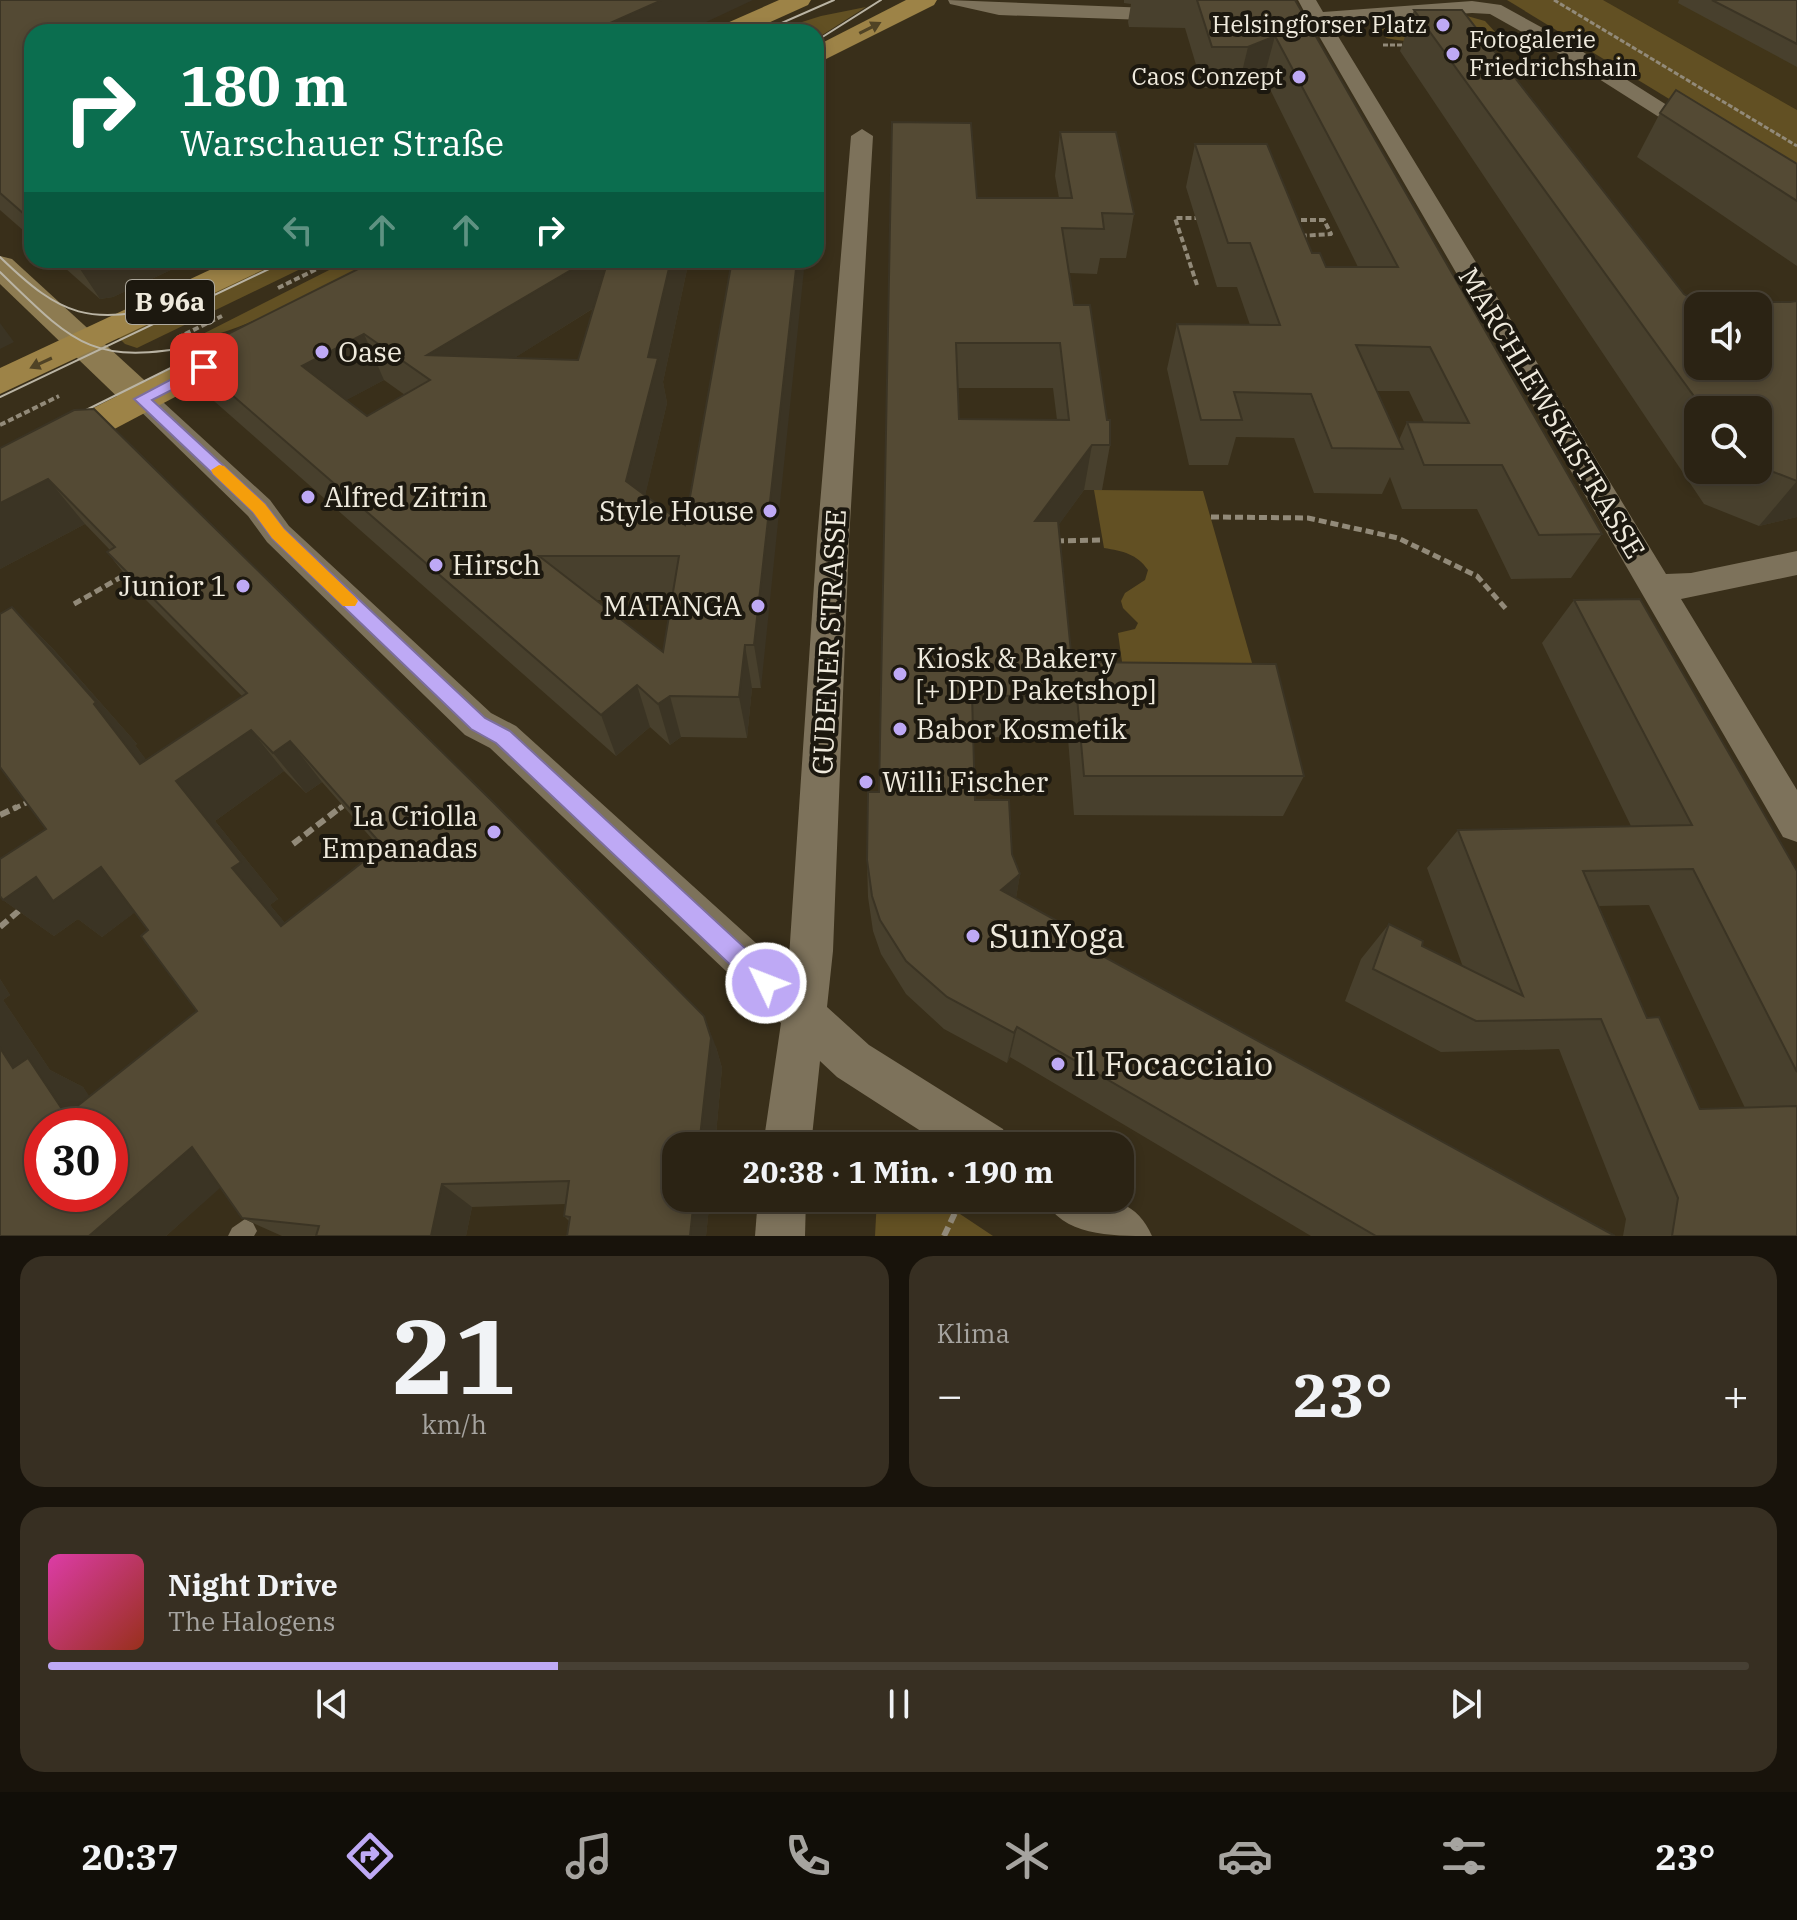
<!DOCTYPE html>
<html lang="de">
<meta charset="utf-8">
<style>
body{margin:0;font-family:"IBM Plex Serif",serif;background:#372f22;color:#f1f3f6;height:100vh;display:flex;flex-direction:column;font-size:30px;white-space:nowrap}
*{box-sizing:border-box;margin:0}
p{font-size:26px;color:#a6a4a0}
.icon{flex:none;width:44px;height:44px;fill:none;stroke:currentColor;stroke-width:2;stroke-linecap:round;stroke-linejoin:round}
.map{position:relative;height:1236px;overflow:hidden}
.side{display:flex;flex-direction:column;gap:20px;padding:20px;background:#18130b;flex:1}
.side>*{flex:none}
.top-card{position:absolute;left:24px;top:24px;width:800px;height:244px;border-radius:24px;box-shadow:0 4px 12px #0003,0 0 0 2px #474034;background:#0b6e4f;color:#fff;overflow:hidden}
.controls{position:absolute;left:1684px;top:292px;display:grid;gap:16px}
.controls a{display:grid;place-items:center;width:88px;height:88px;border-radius:16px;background:#2b2314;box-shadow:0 4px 12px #0003,0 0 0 2px #474034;font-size:40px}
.speed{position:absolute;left:24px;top:1108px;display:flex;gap:16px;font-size:40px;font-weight:700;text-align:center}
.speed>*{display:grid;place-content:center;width:104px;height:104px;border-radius:50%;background:#2b2314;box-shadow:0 4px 12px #0003,0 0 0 2px #474034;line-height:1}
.speed .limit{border:12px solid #d22;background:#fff;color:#111}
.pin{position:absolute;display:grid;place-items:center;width:68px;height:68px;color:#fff;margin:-34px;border-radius:16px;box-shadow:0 4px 12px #0006}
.me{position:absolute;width:88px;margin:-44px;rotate:313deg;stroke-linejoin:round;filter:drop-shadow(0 0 6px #0008)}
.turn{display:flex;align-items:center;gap:28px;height:168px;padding:0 24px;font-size:36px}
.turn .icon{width:104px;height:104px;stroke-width:2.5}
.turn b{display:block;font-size:56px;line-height:68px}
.lanes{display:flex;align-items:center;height:76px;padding:0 24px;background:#0003;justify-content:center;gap:40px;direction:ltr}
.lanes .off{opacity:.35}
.big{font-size:60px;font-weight:700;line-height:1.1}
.side .tile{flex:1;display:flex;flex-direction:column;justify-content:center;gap:12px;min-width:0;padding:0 28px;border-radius:24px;background:#372f22}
.side .dial{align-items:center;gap:0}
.dial b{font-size:104px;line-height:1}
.song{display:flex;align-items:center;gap:24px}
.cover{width:96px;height:96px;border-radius:12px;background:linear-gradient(135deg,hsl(320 70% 55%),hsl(10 70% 35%))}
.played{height:8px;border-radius:4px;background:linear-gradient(90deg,#bea9f5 30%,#474034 30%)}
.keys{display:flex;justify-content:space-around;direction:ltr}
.heat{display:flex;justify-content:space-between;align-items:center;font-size:44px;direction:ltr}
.side .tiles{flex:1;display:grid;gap:20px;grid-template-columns:1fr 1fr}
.tile:last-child{grid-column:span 2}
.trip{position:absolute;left:662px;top:1132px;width:472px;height:80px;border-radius:24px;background:#2b2314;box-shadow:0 4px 12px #0003,0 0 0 2px #474034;font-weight:700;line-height:80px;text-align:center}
.tabs{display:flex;height:128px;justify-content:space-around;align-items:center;background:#110e08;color:#a6a4a0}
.tabs .icon{width:56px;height:56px}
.tabs .active{color:#bea9f5}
.tabs b{font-size:36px;color:#f1f3f6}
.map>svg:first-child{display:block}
.built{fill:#413519}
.green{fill:#625023}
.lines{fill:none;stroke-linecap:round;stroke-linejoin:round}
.path-far3{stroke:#928a79;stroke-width:3;stroke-dasharray:5 2;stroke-linecap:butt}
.path-far2{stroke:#928a79;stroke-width:4;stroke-dasharray:6 3;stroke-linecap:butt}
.path-far1{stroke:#928a79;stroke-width:5;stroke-dasharray:8 4;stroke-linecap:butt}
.path{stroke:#928a79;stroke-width:6;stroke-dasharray:10 5;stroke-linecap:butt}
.lane{fill:#7d725b;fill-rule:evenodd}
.street{fill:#7d725b;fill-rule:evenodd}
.secondary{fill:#8d7b51;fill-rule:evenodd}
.primary{fill:#9d8347;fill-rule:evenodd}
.tram{stroke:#bab4a4;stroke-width:2}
.wall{fill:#48402d;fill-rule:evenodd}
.shaded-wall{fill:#3b3424}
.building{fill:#544a34;stroke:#3b3424;stroke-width:2;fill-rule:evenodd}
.oneway{fill:#504325}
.route{fill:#bea9f5;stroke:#7c6e9f;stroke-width:2}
.slow{fill:#f59e0b}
.poi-dot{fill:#bea9f5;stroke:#1c180f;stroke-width:3}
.labels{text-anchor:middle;stroke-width:8;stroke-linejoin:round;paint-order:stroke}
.far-poi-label{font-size:24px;fill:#efeadd;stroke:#1c180f;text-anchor:end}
.shield{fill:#1c180f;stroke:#b0ab9f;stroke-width:2}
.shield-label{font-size:26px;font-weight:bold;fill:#efeadd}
.poi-label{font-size:28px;fill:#efeadd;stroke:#1c180f;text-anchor:start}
.street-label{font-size:28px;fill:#efeadd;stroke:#1c180f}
.near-poi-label{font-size:34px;fill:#efeadd;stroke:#1c180f;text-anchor:start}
</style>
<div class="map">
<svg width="1797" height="1236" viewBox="0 0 1797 1236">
<rect width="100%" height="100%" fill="#392f1a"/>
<polygon class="built" points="1603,0 1797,0 1797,110"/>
<g class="green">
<polygon points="1507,0 1603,0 1797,110 1797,177"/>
<polygon points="866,7 816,39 816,32 791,32 783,28 821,16"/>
<path d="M 1467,16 L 1485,21 L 1496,33 C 1461,40 1422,46 1386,38 L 1377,23 Z"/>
<polygon points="277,260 319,260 137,348 125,344 118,337"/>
<path d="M 349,260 L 378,260 C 315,292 252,328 183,344 Z"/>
<path d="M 1094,490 L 1203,491 L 1264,705 L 1128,705 L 1118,633 L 1135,629 L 1138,623 L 1123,608 L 1121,601 L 1125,593 L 1145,580 L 1148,570 C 1137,554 1123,551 1104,548 Z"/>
<polygon points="877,1198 936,1198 993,1236 875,1236"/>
</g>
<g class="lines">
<g class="path-far3">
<polyline points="1554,0 1797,146"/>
<polyline points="1383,45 1406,45"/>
</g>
<g class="path-far2">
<polyline points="1292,220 1324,220 1331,234 1300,236"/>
<polyline points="1197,285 1175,218 1200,218"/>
<polyline points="278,288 335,260"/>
<polyline points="177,338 222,316"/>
<polyline points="0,425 59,396"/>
</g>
<g class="path-far1">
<polyline points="1211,517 1308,518 1398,538 1477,576 1507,610"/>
<polyline points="1056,541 1103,540"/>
<polyline points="74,604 130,572"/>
<polyline points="13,809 33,800"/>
<polyline points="339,809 343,806"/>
</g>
<g class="path">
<polyline points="0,815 17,807"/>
<polyline points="293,844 341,807"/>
<polyline points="0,927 22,908"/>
<polyline points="944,1236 962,1198"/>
</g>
<polygon class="lane" points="245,1219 253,1223 257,1231 254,1236 228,1236 232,1228"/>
<g class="street">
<polygon points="948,0 1175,9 1185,15 1175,21 999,15 950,4"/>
<polygon points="1298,0 1316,0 1323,12 1472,1 1501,5 1561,38 1711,133 1700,140 1692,138 1547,46 1490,14 1472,13 1330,23 1666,574 1691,573 1797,551 1797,575 1681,599 1797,790 1797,842 1783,837 1312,24 1300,25 1290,19 1293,15 1305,13"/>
<polygon points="862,129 873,136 849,540 833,951 827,1007 869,1045 1003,1129 1010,1146 944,1146 837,1077 820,1061 811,1146 763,1146 781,1023 490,748 465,735 267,542 248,516 128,399 132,392 142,390 152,392 270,500 289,526 491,713 516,726 788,972 817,540 851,136"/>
<polygon points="758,1198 806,1198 805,1236 755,1236"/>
<path d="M 1043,1198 C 1086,1198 1132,1188 1152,1236 C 1109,1236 1063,1236 1043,1198 Z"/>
</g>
<polygon class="secondary" points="0,256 12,259 155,390 161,399 155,408 142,411 129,408 0,284"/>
<g class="primary">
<polygon points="779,0 811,0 808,5 748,32 714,32 718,27"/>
<polygon points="906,0 937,0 934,5 816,64 816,46"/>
<polygon points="231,260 273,260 269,267 0,394 0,368"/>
<polygon points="250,332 262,335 268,343 262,351 14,482 0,486 0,455 238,335"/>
</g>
<g class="tram">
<polyline points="761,32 834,0"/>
<polyline points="816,41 881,0"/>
<path d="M 0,257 C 63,318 88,325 175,305"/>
<path d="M 0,272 C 75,345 92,366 200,345"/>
<polyline points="0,397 288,260"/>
<polyline points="68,419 207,350"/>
</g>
</g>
<g class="wall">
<polygon points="0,0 32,32 32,238 0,210"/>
<path d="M 1124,0 L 1295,0 L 1602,534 L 1571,578 L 1511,579 L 1477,509 L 1402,509 L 1390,477 L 1382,494 L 1314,493 L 1294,438 L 1236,437 L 1228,465 L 1189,465 L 1167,369 L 1177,324 L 1250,325 L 1237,287 L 1217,287 L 1186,187 L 1195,144 L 1326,267 L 1358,267 L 1264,77 L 1238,88 L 1203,88 L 1185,28 L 1129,27 L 1128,22 L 1131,4 L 1124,3 ZM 1377,391 L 1409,391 L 1424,422 L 1407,422 L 1399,440 Z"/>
<polygon points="1679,0 1797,0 1797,67 1678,3"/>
<path d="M 1414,10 L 1684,294 L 1697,302 L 1790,302 L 1797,301 L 1797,517 L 1759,526 L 1704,504 L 1400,51 ZM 1698,410 L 1758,410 L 1758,470 L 1698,470 Z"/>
<polygon points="1660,113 1797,164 1797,266 1637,157"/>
<path d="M 1060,132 L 1134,214 L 1126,258 L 1100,258 L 1097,274 L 1069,273 L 1074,305 L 1110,445 L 1102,490 L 1084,490 L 1059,524 L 1072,662 L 1304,776 L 1283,816 L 1074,815 L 1068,738 L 973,737 L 975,800 L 1012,854 L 1020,874 L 1016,898 L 1068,937 L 1615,1236 L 1311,1236 L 1010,1057 L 1007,1063 L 944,1029 L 906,994 L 881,954 L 873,931 L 868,897 L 867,860 L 977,198 L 1059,198 L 1055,176 ZM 958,388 L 1053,388 L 1057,420 L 959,419 Z"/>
<polygon points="56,260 192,260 113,297 100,299"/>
<path d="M 689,260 L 663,382 L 667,403 L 645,495 L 685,525 L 732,260 L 761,688 L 752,688 L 747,738 L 681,737 L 670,745 L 650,727 L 616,756 L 214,401 L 186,355 ZM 594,308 L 578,360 L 514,358 ZM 384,380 L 405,395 L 367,416 L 346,400 ZM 596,600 L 672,600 L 663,652 Z"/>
<path d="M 74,410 L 716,1047 L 722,1068 L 715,1146 L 676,1146 L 710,1198 L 706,1236 L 567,1236 L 569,1221 L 564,1216 L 566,1204 L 472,1207 L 466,1236 L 282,1236 L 242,1218 L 220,1187 L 166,1236 L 0,1236 L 0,979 L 10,995 L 3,1000 L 50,1070 L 83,1087 L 89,1097 L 197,1011 L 148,930 L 135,912 L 102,937 L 78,919 L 54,936 L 3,900 L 46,829 L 12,607 L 54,650 L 137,744 L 135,745 L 146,760 L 242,696 L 143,597 L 107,552 L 110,550 L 85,524 L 0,569 ZM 284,771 L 306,793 L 322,782 L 380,848 L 285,923 L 270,905 L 278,899 L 215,821 Z"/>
<path d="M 1574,600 L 1797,871 L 1797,1236 L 1623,1236 L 1626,1219 L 1559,1049 L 1441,1052 L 1345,1001 L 1361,959 L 1389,924 L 1422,946 L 1463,967 L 1427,868 L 1458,830 L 1631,826 L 1542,643 ZM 1649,905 L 1745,1108 L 1700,1109 L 1647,1018 L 1599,906 Z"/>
</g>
<g class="shaded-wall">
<polygon points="662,0 753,0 685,32 590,32"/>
<polygon points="1275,36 1264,77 1238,88 1248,47"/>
<polygon points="820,54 822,96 816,156 816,90"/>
<polygon points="74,260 192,260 113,297 100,299"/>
<polygon points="588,260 616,260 622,290 446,401 427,355"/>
<polygon points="671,260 689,260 663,382 667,403 638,526 626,481 648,357"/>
<polygon points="797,260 805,260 761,688 754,645"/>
<polygon points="0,323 14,342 0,349"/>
<polygon points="364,334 384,380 326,411 302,366"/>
<polygon points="1092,445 1084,490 1029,566 1035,521"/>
<polygon points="48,479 85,524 0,569 0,503"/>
<polygon points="1797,481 1797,517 1759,526"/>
<polygon points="12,607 54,650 137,744 135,745 180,804 140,764"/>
<polygon points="745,645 752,688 747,738 739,697"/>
<polygon points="637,685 650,727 616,756 601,715"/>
<polygon points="670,696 681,737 670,745 658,704"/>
<polygon points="251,730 284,771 215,821 278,899 270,905 317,961 281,926 232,868 176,781"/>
<polygon points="290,741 322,782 306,793 273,753"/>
<polygon points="101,867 146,904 102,937 78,919 54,936 3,900 36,877"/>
<polygon points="1020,874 1014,910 1001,890"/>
<polygon points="0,979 10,995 3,1000 50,1070 83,1087 110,1126 66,1115 13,1068 0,1048"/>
<polygon points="704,1016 716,1047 722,1068 715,1146 699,1146"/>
<polygon points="1017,1027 1010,1057 1007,1063 1014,1033"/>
<polygon points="192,1147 238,1172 166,1236 89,1236"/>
<polygon points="442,1184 472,1207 466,1236 431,1236"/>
<polygon points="694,1198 710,1198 706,1236 690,1236"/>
</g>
<g class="building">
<polygon points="0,0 662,0 590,32 32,32 32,221 0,193"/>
<polygon points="1197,0 1295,0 1602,534 1539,535 1502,465 1424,465 1407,422 1469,423 1430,347 1356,345 1403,449 1332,448 1311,394 1234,392 1242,420 1201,420 1177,324 1280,325 1250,243 1228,243 1195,144 1267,144 1312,253 1320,253 1326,267 1398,267 1275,36 1248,47 1212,47"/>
<polygon points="1712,0 1797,0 1797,44"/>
<path d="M 1414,10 L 1462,10 L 1684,294 L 1697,302 L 1790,302 L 1797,301 L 1797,481 L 1758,466 L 1758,410 L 1704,410 ZM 1698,306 L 1758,306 L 1758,366 L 1698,366 Z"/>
<polygon points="816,54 820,54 816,90"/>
<polygon points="1676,90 1797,164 1797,201 1660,113"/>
<path d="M 892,122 L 971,123 L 977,198 L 1072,198 L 1060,132 L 1116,132 L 1134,214 L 1102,213 L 1104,229 L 1062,228 L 1074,305 L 1090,305 L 1107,420 L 1110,420 L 1110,445 L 1092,445 L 1035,521 L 1058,521 L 1072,662 L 1276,664 L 1304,776 L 1084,776 L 1077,697 L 972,695 L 975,800 L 1009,800 L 1012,854 L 1020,874 L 1001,890 L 1070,928 L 1066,936 L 1615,1236 L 1376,1236 L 1017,1027 L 1014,1033 L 947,997 L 906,961 L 880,920 L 872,896 L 867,860 L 868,792 L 879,792 ZM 956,343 L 1060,343 L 1069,420 L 959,419 Z"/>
<path d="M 376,260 L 588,260 L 427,355 L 578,360 L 608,260 L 671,260 L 648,357 L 658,358 L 626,481 L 685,525 L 732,260 L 797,260 L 754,645 L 745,645 L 739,697 L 670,696 L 658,704 L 637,685 L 601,715 L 186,355 ZM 364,334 L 430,380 L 367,416 L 302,366 ZM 539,556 L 679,556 L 663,652 Z"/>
<path d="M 94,409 L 495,804 L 704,1016 L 711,1038 L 699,1146 L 676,1146 L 676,1198 L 694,1198 L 690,1236 L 567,1236 L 570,1217 L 564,1216 L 569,1181 L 442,1184 L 431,1236 L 316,1236 L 319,1226 L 242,1218 L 192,1147 L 89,1236 L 0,1236 L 0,1048 L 13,1068 L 28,1058 L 66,1115 L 197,1011 L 141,936 L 148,930 L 101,867 L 53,901 L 36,877 L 3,900 L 0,896 L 0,859 L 46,829 L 0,767 L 0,614 L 12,607 L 96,702 L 94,704 L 140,764 L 247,693 L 107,552 L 115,547 L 48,479 L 0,503 L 0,448 L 74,410 ZM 251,730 L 273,753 L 290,741 L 383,846 L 281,926 L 232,868 L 241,862 L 176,781 ZM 42,1126 L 110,1126 L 110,1194 L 42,1194 Z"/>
<polygon points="1640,599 1797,871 1797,1072 1693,869 1583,871 1647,1018 1659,1017 1700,1109 1797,1106 1797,1236 1672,1236 1678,1198 1601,1019 1476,1021 1373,969 1389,924 1423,941 1422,946 1523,996 1458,830 1692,825 1574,600"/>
</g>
<defs><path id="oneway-solid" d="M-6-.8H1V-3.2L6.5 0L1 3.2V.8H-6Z" transform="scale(2)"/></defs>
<g class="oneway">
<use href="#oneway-solid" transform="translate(870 28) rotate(-27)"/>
<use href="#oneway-solid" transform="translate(41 363) rotate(155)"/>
</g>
<polygon class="route" points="204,362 209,364 209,371 152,400 265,504 284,529 485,718 510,731 774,975 778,983 774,991 766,994 758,991 496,743 471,729 272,538 253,512 134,399"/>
<polygon class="slow" points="219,465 224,466 265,504 284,529 355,597 358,601 355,606 343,606 272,538 253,512 213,474 211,470"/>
<g class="poi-dot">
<circle cx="1443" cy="25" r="8"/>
<circle cx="1453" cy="54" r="8"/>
<circle cx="1299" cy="77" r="8"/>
<circle cx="322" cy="352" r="8"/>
<circle cx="308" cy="497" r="8"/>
<circle cx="770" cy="511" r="8"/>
<circle cx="436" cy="565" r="8"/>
<circle cx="243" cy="586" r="8"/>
<circle cx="758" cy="606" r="8"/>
<circle cx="900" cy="674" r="8"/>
<circle cx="900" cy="729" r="8"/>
<circle cx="866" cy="782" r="8"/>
<circle cx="494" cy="832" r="8"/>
<circle cx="973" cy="936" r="8"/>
<circle cx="1058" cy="1064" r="8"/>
</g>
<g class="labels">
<g class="far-poi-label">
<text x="1427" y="33">Helsingforser Platz</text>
<text x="1469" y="48" text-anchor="start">Fotogalerie<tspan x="1469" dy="28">Friedrichshain</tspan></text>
<text x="1283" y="85">Caos Conzept</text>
</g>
<rect class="shield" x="126" y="280" width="88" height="44" rx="6"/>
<g class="shield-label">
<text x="170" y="311">B 96a</text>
</g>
<g class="poi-label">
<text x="338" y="362">Oase</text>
<text x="324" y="507">Alfred Zitrin</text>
<text x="754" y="521" text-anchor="end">Style House</text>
<text x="452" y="575">Hirsch</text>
<text x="227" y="596" text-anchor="end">Junior 1</text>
<text x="742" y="616" text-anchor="end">MATANGA</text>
<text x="916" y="668">Kiosk &amp; Bakery<tspan x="916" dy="32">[+ DPD Paketshop]</tspan></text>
<text x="916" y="739">Babor Kosmetik</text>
<text x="882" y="792">Willi Fischer</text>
<text x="478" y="826" text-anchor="end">La Criolla<tspan x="478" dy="32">Empanadas</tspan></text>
</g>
<g class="street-label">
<text transform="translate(1552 413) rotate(59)" y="10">MARCHLEWSKISTRASSE</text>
<text transform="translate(829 642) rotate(-87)" y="10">GUBENER STRASSE</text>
</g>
<g class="near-poi-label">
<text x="989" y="948">SunYoga</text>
<text x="1074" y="1076">Il Focacciaio</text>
</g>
</g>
</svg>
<div class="controls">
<a><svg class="icon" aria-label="sound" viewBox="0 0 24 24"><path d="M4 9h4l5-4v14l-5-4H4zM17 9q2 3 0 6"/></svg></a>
<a><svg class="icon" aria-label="search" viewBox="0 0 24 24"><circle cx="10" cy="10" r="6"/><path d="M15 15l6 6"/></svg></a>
</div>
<div class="speed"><div class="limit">30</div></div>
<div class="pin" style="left:204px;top:367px;background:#d93025"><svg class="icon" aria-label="arrive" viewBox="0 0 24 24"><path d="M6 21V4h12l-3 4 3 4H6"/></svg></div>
<svg class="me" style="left:766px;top:983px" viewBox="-20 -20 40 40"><circle r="17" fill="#bea9f5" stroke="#fff" stroke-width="3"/><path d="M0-11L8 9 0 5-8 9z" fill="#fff"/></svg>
<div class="trip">20:38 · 1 Min. · 190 m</div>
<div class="top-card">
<div class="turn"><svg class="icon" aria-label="right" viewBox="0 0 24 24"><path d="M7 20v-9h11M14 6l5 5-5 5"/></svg><div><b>180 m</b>Warschauer Straße</div></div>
<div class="lanes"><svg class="icon off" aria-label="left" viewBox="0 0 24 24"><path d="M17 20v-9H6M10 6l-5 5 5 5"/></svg><svg class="icon off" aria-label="ahead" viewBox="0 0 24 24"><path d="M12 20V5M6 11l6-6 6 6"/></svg><svg class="icon off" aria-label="ahead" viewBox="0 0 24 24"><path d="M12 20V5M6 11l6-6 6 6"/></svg><svg class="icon" aria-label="right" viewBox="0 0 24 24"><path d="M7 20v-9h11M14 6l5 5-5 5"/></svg></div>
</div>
</div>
<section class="side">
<div class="tiles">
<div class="tile dial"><b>21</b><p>km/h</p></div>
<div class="tile"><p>Klima</p>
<div class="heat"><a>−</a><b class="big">23°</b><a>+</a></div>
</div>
<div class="tile">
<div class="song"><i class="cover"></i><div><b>Night Drive</b><p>The Halogens</p></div></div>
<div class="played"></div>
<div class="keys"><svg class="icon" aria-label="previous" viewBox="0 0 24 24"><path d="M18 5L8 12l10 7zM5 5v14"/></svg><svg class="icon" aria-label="pause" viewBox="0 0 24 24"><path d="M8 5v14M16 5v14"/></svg><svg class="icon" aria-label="next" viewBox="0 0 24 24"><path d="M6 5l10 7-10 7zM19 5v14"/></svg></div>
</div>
</div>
</section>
<nav class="tabs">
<b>20:37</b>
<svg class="icon active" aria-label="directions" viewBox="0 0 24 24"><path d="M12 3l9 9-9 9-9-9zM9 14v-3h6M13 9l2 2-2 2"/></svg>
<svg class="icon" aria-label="music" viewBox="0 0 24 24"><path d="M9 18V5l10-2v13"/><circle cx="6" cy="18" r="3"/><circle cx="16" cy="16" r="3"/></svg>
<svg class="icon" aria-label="phone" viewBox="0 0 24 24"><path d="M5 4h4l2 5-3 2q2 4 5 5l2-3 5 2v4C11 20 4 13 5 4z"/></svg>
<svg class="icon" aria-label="climate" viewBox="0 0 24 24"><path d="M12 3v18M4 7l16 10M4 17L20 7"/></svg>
<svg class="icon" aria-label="car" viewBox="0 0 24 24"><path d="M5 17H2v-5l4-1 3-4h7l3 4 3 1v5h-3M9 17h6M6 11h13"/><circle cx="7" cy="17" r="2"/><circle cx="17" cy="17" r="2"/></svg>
<svg class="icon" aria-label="filters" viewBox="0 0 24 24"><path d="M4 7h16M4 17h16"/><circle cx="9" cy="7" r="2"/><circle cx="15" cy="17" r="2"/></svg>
<b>23°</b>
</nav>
